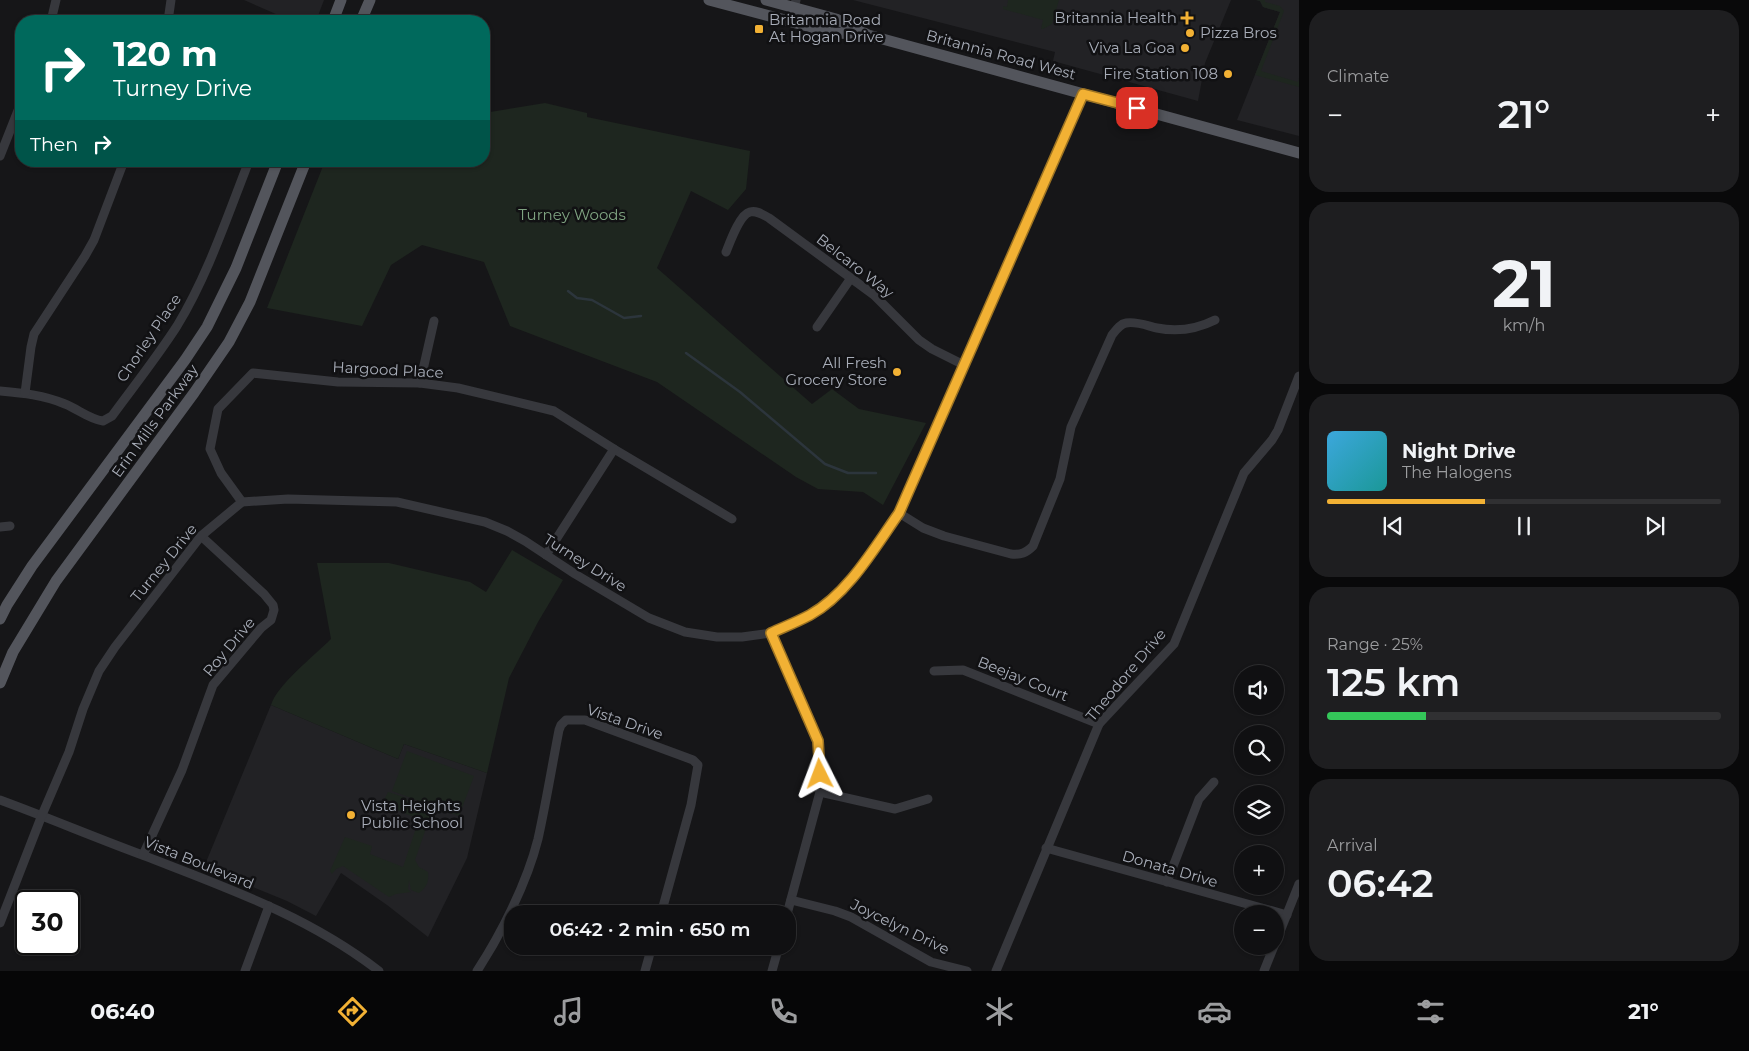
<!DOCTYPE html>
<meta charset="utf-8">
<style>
body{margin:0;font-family:Montserrat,sans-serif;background:#1e1e20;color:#f1f3f6;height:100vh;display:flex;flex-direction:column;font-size:19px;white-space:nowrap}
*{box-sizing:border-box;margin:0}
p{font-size:16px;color:#9c9d9f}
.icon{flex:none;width:28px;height:28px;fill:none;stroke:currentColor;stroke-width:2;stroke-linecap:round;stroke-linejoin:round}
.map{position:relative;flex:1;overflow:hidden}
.side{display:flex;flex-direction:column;gap:10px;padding:10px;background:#09090a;width:450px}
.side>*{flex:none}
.banner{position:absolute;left:15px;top:15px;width:475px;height:152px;border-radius:20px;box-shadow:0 1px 4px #0004,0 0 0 1px #303032;background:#00695c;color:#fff;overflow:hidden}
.fabs{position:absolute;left:1234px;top:665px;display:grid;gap:10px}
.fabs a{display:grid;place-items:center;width:50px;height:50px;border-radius:50%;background:#101012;box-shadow:0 1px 4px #0004,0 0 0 1px #303032;font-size:25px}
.speed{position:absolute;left:15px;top:890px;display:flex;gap:10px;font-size:25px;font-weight:700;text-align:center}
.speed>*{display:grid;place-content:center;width:65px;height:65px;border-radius:50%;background:#101012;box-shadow:0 1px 4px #0004,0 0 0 1px #303032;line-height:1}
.speed .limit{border:2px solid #111;border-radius:8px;background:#fff;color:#111}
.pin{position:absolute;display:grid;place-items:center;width:42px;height:42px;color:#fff;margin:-21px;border-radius:10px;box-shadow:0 2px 8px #0006}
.me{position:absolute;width:55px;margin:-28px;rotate:357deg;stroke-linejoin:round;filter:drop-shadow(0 0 4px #0008)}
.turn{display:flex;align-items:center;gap:18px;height:105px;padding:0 15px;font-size:22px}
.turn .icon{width:65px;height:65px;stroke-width:2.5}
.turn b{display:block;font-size:35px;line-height:42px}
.then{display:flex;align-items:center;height:48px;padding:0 15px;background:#0003;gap:10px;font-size:19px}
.big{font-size:38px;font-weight:600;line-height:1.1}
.side .card{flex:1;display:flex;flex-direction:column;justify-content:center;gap:8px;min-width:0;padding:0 18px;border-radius:20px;background:#1e1e20}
.side .dial{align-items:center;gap:0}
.dial b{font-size:65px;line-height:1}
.song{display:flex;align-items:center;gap:15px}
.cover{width:60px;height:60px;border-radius:8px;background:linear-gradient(135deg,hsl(200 70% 55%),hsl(180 70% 35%))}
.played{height:5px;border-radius:2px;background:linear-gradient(90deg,#f2b134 40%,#303032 40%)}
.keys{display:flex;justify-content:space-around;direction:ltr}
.heat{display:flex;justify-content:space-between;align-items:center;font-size:28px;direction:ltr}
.charge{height:8px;border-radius:4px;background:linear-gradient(90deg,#34c759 25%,#303032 0)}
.trip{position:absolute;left:504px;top:905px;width:292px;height:50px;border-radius:20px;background:#101012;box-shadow:0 1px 4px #0004,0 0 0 1px #303032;font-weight:600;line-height:50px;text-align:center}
.dock{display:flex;height:80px;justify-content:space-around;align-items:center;background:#060607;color:#9c9d9f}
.dock .icon{width:35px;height:35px}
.dock .on{color:#f2b134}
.dock b{font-size:22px;color:#f1f3f6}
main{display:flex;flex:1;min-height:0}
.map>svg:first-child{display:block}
.built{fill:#222225}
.green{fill:#1e261f}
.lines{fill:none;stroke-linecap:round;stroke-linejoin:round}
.stream{stroke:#2c353c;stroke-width:2.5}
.minor{stroke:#37383d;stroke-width:9}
.major{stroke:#53555c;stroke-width:11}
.route-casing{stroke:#9d7322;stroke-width:12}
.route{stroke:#f2b134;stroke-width:9}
.poi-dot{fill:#f2b134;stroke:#111113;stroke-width:2}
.labels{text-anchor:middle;stroke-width:5;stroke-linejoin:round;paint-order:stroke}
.poi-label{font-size:15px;fill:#a8adb8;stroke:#111113;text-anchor:end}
.street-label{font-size:15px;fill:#a8adb8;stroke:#111113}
.park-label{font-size:15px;fill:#7fa381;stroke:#111113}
</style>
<main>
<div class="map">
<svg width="1299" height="971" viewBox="0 0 1299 971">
<rect width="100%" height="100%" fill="#161618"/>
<g class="built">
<polygon points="244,0 324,0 316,21 292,21"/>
<polygon points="853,0 1231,0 1205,63 1198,101 1053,61 1055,52"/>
<polygon points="1256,0 1299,0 1299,136 1237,120 1280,12 1263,7 1260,1"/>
<polygon points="271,705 398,759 404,744 487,773 467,858 428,937 387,905 341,873 316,916 287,901 204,867"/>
</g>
<g class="green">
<polygon points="1008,0 1059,0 1052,24 1043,29 1041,29 1043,20 1003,9 1003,6 1007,7"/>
<polygon points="1256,0 1265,0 1265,2 1280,6 1284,11 1261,71 1298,82 1299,78 1299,87 1255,75 1280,12 1263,7 1260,1"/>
<polygon points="545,103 587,113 587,117 750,151 746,189 728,210 691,191 657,268 812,404 832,389 859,409 926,423 883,505 863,492 818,489 796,477 657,382 510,326 484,262 422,245 391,265 362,326 267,308 325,161 484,161 484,113"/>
<path d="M 512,550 L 563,580 L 538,622 L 509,678 L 487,773 L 404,744 L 398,759 L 271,705 C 277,685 315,655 331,639 L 317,563 L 389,563 L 470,582 L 486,592 Z"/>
<polygon points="407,751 474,776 459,816 392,791"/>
<path d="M 388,792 L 407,798 L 406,801 L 432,811 L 415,860 L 419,867 L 428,872 C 429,882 427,887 419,893 L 411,890 L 409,880 L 408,889 L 411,892 L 396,894 L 389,897 L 343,866 L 336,869 L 332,874 L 330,871 L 345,837 L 372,846 L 370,854 L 403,867 L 419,819 L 382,804 Z"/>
</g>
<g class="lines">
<g class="stream">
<polyline points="568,291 577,298 592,300 624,318 641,316"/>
<polyline points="686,353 740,392 825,464 848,473 876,473"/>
</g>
<g class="minor">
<polyline points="51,21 56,0"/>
<polyline points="168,21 171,0"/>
<polyline points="791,22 796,0"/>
<polyline points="0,156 21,103"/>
<path d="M 726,252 C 730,242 740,214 750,212 C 757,210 763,215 769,218 L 874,295 L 919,340 L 932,349 L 964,365"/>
<polyline points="817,327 851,278"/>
<polyline points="420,383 434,321"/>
<path d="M 0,391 C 22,393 44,395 65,404 C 78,409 89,419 103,421 L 112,416 C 134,386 157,357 177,326 C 208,275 227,217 249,161"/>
<polyline points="25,393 31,347 34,334 85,256 94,240 124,161"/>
<polyline points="242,502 221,473 210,449 218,409 253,373 338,382 420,383 458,388 554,411 614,449 732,519"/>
<path d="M 899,513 L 923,528 L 944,536 L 1011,554 C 1021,555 1026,553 1033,546 L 1060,479 L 1071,427 L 1112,335 C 1116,330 1120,324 1126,323 C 1136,321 1148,326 1157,328 C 1177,332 1197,329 1215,320"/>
<polyline points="0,527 10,526"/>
<polyline points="546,555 614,449"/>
<polyline points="771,633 810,721 818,741 820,756 820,792 787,914"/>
<polyline points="934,671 963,670 1099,724"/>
<polyline points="820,792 895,809 928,799"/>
<path d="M 0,800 C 49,818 96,838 145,856 C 227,888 308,916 379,971"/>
<polyline points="1046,848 1287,915"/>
<polyline points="143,855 182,770 213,685 261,628 271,620 274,610 273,605 264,594 201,536"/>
<polyline points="1167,882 1199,799 1214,782"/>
<polyline points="791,900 835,911 851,917 931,962 967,971"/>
<polyline points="0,923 42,815 69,752 83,709 99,671 115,647 201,536 242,502 288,499 397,502 485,522 507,531 525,541 575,574 649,618 685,632 717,637 742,637 771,633 812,615 841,591 876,548 899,513 1083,94"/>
<polyline points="1275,944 1299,884"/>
<polyline points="245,971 269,906"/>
<path d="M 477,971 C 501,934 527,883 538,839 C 546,803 552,766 559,730 L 561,725 L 566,720 L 585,720 L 693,760 L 698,765 L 691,805 L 661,914"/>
<polyline points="645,971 652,946"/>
<polyline points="772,971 779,946"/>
<polyline points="996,971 1099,724 1174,644 1244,473 1272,440 1278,430 1299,376"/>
<polyline points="1264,971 1274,946"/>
</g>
<g class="major">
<polyline points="709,0 834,33 863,34"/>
<polyline points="766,0 836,19 868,35 1299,153"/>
<polyline points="333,21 341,0"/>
<polyline points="361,21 370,0"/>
<polyline points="0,619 7,605 32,566 185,360 207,327 236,268 278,161"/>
<polyline points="0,683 13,652 56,581 194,393 229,342 250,302 306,161"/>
</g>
</g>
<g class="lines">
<defs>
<path id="route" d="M 820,774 L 818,741 L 771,633 C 784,627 797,622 810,615 C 848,594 875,547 899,513 L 1083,94 L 1137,108"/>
</defs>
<use href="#route" class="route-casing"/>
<use href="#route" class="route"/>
</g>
<g class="poi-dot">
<path d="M1184.5 10.5h5v5h5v5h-5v5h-5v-5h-5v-5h5z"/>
<rect x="754" y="24" width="10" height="10" rx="2.5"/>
<circle cx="1190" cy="33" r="5"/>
<circle cx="1185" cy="48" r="5"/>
<circle cx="1228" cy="74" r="5"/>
<circle cx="897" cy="372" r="5"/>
<circle cx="351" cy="815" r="5"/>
</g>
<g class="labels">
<g class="poi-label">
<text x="1177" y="23">Britannia Health</text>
<text x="769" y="25" text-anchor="start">Britannia Road<tspan x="769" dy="17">At Hogan Drive</tspan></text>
<text x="1200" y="38" text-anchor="start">Pizza Bros</text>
<text x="1175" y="53">Viva La Goa</text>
<text x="1218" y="79">Fire Station 108</text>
<text x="887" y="368">All Fresh<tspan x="887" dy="17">Grocery Store</tspan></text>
<text x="361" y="811" text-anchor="start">Vista Heights<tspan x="361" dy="17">Public School</tspan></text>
</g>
<g class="street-label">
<text transform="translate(1001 55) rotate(15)" y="5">Britannia Road West</text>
<text transform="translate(855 266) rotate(38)" y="5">Belcaro Way</text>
<text transform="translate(149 338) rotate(-56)" y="5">Chorley Place</text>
<text transform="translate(388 370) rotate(3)" y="5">Hargood Place</text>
<text transform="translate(155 421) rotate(-54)" y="5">Erin Mills Parkway</text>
<text transform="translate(164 563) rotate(-51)" y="5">Turney Drive</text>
<text transform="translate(585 563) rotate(32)" y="5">Turney Drive</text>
<text transform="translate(229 647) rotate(-50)" y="5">Roy Drive</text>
<text transform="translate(1126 675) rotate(-50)" y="5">Theodore Drive</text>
<text transform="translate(1023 679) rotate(22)" y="5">Beejay Court</text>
<text transform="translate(625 722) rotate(19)" y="5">Vista Drive</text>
<text transform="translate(199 863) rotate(22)" y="5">Vista Boulevard</text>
<text transform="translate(1170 869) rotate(16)" y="5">Donata Drive</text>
<text transform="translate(900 927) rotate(26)" y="5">Joycelyn Drive</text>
</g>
<g class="park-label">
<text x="572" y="220">Turney Woods</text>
</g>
</g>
</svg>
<div class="fabs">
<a><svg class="icon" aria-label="sound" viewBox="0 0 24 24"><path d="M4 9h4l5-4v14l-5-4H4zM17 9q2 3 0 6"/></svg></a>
<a><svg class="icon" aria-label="search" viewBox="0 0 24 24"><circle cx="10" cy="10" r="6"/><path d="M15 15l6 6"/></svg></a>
<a><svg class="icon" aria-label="layers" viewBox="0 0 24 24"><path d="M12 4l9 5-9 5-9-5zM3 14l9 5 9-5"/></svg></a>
<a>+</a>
<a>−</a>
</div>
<div class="speed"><div class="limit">30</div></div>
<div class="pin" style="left:1137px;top:108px;background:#d93025"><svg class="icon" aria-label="arrive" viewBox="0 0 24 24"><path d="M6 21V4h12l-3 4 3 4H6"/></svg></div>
<svg class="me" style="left:820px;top:774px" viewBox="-20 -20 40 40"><path d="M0-17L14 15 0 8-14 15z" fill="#f2b134" stroke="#fff" stroke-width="4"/></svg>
<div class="trip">06:42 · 2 min · 650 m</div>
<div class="banner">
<div class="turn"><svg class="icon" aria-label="right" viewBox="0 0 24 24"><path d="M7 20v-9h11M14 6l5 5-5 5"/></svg><div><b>120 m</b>Turney Drive</div></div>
<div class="then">Then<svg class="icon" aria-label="right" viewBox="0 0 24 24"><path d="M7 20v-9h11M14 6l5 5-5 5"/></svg></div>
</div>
</div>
<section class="side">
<div class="card"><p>Climate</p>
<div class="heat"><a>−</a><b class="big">21°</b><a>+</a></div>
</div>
<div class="card dial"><b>21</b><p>km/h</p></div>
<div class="card">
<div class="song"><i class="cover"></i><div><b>Night Drive</b><p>The Halogens</p></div></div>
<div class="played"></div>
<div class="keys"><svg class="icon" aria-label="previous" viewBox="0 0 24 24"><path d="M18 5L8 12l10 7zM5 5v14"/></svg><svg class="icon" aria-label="pause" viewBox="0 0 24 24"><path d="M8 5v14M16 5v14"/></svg><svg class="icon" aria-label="next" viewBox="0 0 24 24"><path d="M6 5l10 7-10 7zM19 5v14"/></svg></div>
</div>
<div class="card"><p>Range · 25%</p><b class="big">125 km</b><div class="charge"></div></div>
<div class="card"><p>Arrival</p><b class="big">06:42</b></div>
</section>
</main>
<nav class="dock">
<b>06:40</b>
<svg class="icon on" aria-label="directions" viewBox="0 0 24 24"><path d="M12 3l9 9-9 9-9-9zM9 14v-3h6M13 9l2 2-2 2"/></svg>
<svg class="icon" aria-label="music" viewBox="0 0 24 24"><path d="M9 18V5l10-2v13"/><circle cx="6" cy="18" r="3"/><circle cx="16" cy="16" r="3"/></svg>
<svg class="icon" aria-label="phone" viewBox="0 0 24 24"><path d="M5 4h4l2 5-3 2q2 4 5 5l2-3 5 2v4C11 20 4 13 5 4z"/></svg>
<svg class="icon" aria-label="climate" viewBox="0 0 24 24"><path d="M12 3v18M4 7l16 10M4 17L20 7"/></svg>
<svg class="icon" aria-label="car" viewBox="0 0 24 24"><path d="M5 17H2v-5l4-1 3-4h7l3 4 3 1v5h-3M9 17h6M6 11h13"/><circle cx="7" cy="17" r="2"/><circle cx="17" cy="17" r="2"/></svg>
<svg class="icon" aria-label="filters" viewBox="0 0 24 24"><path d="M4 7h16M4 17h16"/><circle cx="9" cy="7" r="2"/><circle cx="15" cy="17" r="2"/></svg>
<b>21°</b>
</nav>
